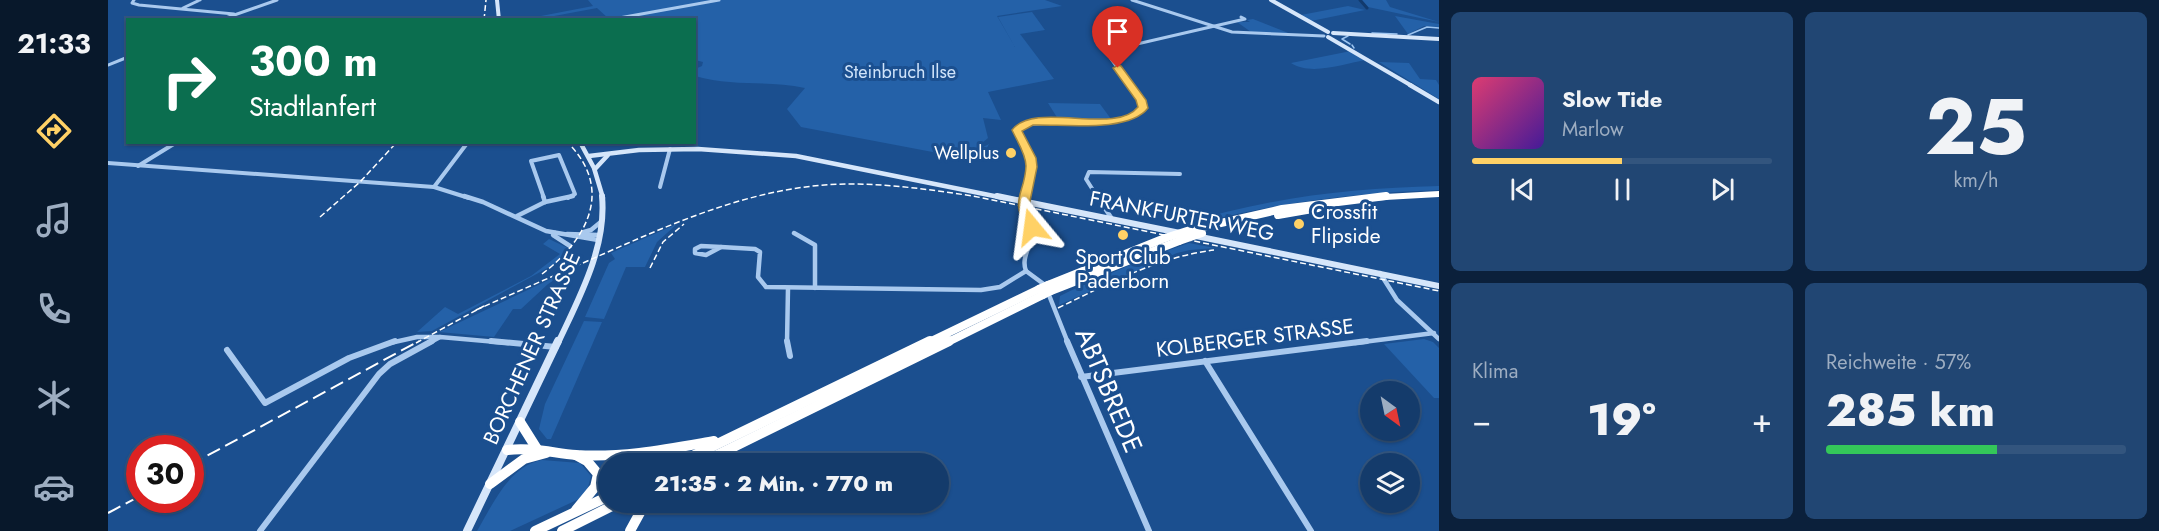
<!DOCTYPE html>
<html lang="de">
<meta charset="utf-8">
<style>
body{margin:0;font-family:Jost,sans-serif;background:#214673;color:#f1f3f6;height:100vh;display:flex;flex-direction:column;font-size:22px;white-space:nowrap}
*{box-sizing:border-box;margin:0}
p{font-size:20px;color:#9dadc1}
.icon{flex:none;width:33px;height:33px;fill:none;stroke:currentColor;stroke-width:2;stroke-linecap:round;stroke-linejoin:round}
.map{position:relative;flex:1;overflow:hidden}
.drawer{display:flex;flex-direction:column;gap:12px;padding:12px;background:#0b203b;width:720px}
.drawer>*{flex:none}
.top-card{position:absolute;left:18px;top:18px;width:570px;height:126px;border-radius:0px;box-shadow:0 2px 4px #0004,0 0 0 2px #33557e;background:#0b6e4f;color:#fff;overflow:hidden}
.needle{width:39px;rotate:147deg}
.fabs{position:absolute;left:1252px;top:381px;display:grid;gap:12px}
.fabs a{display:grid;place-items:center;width:60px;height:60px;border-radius:50%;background:#143b6b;box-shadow:0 2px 4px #0004,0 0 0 2px #33557e;font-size:30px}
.speed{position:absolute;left:18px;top:435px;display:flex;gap:12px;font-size:30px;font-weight:700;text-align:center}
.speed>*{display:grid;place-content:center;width:78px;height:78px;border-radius:50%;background:#143b6b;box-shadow:0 2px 4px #0004,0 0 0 2px #33557e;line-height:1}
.speed .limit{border:9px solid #d22;background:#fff;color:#111}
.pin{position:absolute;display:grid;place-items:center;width:51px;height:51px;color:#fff;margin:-62px -26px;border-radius:50% 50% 50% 0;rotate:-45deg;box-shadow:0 0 6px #0007}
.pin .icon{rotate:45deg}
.me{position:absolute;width:66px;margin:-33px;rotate:344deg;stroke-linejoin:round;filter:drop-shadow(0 0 4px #0008)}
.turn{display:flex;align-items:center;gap:21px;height:126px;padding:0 24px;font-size:27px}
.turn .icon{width:78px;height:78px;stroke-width:2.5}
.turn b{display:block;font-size:42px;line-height:51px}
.big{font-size:45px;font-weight:800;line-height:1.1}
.drawer .widget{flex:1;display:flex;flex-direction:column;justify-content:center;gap:9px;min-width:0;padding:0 21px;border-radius:9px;background:#214673}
.drawer .dial{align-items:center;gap:0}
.dial b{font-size:78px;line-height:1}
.song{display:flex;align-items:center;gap:18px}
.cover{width:72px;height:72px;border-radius:9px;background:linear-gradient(135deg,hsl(340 70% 55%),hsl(260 70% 35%))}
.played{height:6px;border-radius:3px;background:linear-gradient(90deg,#ffd166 50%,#33557e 50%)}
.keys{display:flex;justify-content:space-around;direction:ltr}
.heat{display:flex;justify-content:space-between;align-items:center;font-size:33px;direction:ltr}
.charge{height:9px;border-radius:4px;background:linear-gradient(90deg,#34c759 57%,#33557e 0)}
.drawer .tiles{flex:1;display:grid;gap:12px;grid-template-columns:repeat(2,1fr)}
.trip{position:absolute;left:490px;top:453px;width:351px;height:60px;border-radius:30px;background:#143b6b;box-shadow:0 2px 4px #0004,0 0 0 2px #33557e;font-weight:800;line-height:60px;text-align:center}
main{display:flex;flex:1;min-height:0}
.menu{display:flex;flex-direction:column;width:108px;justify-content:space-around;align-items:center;background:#08182b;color:#9dadc1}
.menu .icon{width:42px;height:42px}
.menu .current{color:#ffd166}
.menu b{font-size:27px;color:#f1f3f6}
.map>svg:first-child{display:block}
.green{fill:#2461a8}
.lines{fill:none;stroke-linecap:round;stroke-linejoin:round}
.stream{stroke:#9cc4f0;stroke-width:1.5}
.canal{stroke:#123a6d;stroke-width:3}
.street-far3{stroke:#a9c9ee;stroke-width:3}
.street-far2{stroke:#a9c9ee;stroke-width:4}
.street-far1{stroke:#a9c9ee;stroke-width:4.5}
.street{stroke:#a9c9ee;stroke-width:6}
.secondary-far3{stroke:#d6e6fa;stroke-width:4}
.secondary-far2{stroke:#d6e6fa;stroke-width:4.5}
.secondary-far1{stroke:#d6e6fa;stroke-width:6}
.secondary{stroke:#d6e6fa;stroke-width:8}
.highway-far2{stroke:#fff;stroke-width:6}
.highway-far1{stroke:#fff;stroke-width:8}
.highway{stroke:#fff;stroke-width:10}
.rail-far1{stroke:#fff;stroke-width:1.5;stroke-dasharray:6 3;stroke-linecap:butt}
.rail{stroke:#fff;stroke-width:2;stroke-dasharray:14 6;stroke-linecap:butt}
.highway-bridge{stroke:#fff;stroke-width:8}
.route{fill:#ffd166;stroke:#a68842;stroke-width:1.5}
.poi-dot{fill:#ffd166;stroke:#1b4f8f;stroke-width:2}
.labels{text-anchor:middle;stroke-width:6;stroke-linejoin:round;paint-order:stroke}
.far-park-label{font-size:18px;fill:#cfe3fa;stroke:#1b4f8f}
.far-poi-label{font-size:18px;fill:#fff;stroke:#1b4f8f;text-anchor:end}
.poi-label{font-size:21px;fill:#fff;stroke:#1b4f8f;text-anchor:start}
.street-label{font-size:21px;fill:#fff;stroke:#1b4f8f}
.near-street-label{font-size:26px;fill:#fff;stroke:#1b4f8f}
</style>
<main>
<nav class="menu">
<b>21:33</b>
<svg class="icon current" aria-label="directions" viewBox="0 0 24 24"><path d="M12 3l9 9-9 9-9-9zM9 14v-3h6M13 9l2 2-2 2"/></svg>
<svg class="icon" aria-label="music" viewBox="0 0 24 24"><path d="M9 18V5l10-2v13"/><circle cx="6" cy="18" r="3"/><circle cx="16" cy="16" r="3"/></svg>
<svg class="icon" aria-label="phone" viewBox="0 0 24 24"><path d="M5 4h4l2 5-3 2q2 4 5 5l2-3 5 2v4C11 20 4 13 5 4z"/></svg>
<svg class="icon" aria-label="climate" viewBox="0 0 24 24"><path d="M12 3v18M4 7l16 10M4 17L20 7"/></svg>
<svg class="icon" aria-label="car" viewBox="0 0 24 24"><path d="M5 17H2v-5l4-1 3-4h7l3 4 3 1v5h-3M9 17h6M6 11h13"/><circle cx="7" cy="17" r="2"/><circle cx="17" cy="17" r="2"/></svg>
</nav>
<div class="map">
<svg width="1331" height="531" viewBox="0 0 1331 531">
<rect width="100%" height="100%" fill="#1b4f8f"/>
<g class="green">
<path d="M 480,0 L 937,0 L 954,6 L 889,16 L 907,47 L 890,17 L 924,12 L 937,30 L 912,34 L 946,79 L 880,92 L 893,120 L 875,118 L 880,138 L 860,155 L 881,144 L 872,161 L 693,127 L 679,109 L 697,88 C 659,80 625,87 587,76 L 587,69 L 594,66 L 595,62 L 587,60 L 586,20 L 501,19 L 489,8 L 430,19 L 412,20 L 485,6 Z"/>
<polygon points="1254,0 1278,0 1282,7 1331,22 1260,7"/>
<polygon points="1240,6 1257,10 1203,21 1193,15"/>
<polygon points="1287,16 1331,24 1331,27 1316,26 1300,34"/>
<polygon points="1145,19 1183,34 1143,32 1129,22 1142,22 1139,20"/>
<path d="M 1243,51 L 1257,60 C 1235,64 1203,76 1183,63 Z"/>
<polygon points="1271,62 1301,63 1312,79 1328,80 1331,85 1331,99"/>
<polygon points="940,103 992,104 1003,119 950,119"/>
<path d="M 1331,186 L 1331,190 C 1245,193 1163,203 1080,226 L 1072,225 C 1157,198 1242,188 1331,186 Z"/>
<polygon points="569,224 549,242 537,267 518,267 496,319 477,317 501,263 507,259 503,253"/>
<polygon points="441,239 460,248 461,251 447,264 324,331 309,332 337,307 350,314 423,276 452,254 435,244"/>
<polygon points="1081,243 1107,248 1082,250 1069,253 951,305 952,296 962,291 1036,259"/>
<polygon points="462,270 440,284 413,309 405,309 386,337 331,332"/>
<polygon points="476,321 494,322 443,439 439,439 431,429 437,404"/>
<polygon points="1316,339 1325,342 1331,348 1331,398 1326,398 1276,344"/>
<path d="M 434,460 L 472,463 L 483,476 L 479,491 L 471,499 L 402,531 L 369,531 C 385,504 401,466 434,460 Z"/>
</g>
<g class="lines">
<g class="stream">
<polyline points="1264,33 1289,34"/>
<polyline points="1300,35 1319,27 1331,28"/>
<polyline points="1240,36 1234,39 1242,44"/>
<polyline points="1244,45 1246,48"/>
</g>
<polyline class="canal" points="1252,0 1259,8"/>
<g class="street-far3">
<polyline points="26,0 24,3 31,5 126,14"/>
<polyline points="1024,0 1124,32 1216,36"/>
<polyline points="75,8 92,0"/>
<polyline points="112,20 169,0"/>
<polyline points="500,20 611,0"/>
<polyline points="0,65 20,57"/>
<polyline points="1022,86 1003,59 1006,52 1016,47 1137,19 1133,17"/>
</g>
<g class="street-far2">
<polyline points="0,163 326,187 361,198"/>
<polyline points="30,166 69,142"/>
<polyline points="326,187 360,142"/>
<polyline points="552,187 562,149"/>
<polyline points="436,198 423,161 451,155 467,194 460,198"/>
<path d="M 917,198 C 924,165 927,163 909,133 L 912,126 C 938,118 1015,129 1030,113 C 1033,110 1033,107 1035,104 L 1021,85"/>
<polyline points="990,198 978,179 981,172 1072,174"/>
</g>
<g class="street-far1">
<polyline points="356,196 375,202 438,231 490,240"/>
<polyline points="435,196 437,202"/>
<path d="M 917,196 C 914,212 922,215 924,229 C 926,243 912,256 918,271"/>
<polyline points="989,196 1004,219"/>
<polyline points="437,202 465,196"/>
<polyline points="409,216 437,202"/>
<polyline points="476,232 483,230 494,221"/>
<polyline points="447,233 445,235 462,246"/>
<polyline points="686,233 707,245 707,288"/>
<polyline points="459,234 491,235"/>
<polygon points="593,246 613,247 598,255 587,253 587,249"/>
<polyline points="613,247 647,249 652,252 650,277 658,287 873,290 892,287 918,271"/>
<polyline points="918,271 937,285 960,343"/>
<polyline points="1272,273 1289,300 1331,339"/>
<polyline points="282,343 309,337 332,337"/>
<polyline points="321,343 332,337 400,343"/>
<polyline points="679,343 680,288"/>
<polyline points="1247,343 1326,333"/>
</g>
<g class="street">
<polyline points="383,341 448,347"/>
<polyline points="679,341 682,356"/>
<polyline points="959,341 1041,531"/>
<polyline points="119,350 157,403 241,358 287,341"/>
<polyline points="1097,361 1203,531"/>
<polyline points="973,377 1259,341"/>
<polyline points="152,531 271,374 282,364 324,341"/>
</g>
<g class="secondary-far3">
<polyline points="389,0 391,20"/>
<polyline points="1163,0 1220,32"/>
<polyline points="1225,33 1331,39"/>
<polyline points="1220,37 1304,86"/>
</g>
<g class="secondary-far2">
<polyline points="1302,85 1331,102"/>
<polyline points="472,142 486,168 495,198"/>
<polyline points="481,156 531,150 590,149 688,156 896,198"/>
<polyline points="487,169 500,155"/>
</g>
<g class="secondary-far1">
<polyline points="889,196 1072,233"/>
<polyline points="1088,236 1331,286"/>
<path d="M 450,343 C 471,298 499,247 494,196"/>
</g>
<polyline class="secondary" points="359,531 450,341"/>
<polyline class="highway-far2" points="1259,198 1331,194"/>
<g class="highway-far1">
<polyline points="1170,215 1210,208"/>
<polyline points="1082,230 1174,209 1278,196"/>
<polyline points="940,285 1057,238"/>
<polyline points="943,291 1071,241"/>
<polyline points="819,343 931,289"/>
<polyline points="838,343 935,295"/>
</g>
<g class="highway">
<polyline points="412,422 429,449"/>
<path d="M 399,450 C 423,447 445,453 468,455 C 515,458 560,449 606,441"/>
<polyline points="468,455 479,461 490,474 487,487 468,510"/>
<polyline points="568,464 822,341"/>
<polyline points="591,464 841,341"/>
<polyline points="382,484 416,459 438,453"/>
<polyline points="427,531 501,496"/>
<polyline points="454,531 512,502"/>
<polyline points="522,531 534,509 541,502"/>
</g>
<g class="rail-far1">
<polyline points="376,20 378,0"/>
<polyline points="212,217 252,182 289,142"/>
<polyline points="542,268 555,242 576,224"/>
<path d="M 434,274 C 479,240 507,189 459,142"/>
<path d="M 950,308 C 1000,284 1050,257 1106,250"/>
<path d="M 368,310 C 413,290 457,271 502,251 C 579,217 657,184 742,184 C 784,184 824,190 865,196 L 1331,291"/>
<polyline points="308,343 376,306"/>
</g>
<g class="rail">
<polyline points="82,465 311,341"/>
<polyline points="0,513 32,496"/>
</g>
<g class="highway-bridge">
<polyline points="1057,238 1082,230"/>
<polyline points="1071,241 1094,233"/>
<polyline points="931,289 940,285"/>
<polyline points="935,295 943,291"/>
</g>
</g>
<path class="route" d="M 1010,65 L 1013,66 L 1038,100 L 1040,108 C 1021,133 955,124 925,125 L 914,131 L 928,158 L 929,167 L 921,206 L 930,227 L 924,231 L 919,229 C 901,199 917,194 918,166 C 918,154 909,141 904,130 C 927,100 1007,136 1030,107 L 1028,100 L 1005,68 Z"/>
<g class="poi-dot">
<circle cx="903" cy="153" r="6"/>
<circle cx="1191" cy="224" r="6"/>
<circle cx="1015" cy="235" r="6"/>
</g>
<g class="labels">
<g class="far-park-label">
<text x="792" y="78">Steinbruch Ilse</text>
</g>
<g class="far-poi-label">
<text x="891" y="159">Wellplus</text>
</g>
<g class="poi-label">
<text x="1203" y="219">Crossfit<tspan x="1203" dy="24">Flipside</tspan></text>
<text x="1015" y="264" text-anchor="middle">Sport Club<tspan x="1015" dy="24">Paderborn</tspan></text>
</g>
<g class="street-label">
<text transform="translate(1074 216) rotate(11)" y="7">FRANKFURTER WEG</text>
<text transform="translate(1147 338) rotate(-7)" y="7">KOLBERGER STRASSE</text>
<text transform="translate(424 348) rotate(-66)" y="7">BORCHENER STRASSE</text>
</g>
<g class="near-street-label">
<text transform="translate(1001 390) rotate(67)" y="9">ABTSBREDE</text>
</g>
</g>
</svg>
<div class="fabs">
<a><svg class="needle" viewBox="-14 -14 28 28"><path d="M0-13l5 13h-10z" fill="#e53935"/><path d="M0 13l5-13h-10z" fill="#9dadc1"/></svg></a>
<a><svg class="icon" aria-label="layers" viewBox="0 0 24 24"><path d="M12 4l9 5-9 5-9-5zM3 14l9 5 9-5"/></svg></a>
</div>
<div class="speed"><div class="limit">30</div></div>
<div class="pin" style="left:1010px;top:68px;background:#d93025"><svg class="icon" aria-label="arrive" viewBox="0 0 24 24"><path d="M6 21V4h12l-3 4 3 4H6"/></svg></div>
<svg class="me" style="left:924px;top:227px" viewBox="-20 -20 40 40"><path d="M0-17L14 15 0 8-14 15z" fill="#ffd166" stroke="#fff" stroke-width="4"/></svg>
<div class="trip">21:35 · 2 Min. · 770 m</div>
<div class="top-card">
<div class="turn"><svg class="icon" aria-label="right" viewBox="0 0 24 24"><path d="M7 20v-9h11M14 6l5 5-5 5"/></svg><div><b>300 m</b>Stadtlanfert</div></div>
</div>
</div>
<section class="drawer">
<div class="tiles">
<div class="widget">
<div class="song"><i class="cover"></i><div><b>Slow Tide</b><p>Marlow</p></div></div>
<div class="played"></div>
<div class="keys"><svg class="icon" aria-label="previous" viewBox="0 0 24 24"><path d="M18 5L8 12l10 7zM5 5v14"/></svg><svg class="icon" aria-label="pause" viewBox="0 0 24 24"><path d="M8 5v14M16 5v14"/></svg><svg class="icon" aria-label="next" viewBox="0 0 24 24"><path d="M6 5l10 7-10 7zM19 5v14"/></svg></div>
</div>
<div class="widget dial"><b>25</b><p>km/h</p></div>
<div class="widget"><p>Klima</p>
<div class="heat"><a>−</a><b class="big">19°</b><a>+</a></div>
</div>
<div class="widget"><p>Reichweite · 57%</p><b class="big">285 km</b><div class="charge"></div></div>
</div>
</section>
</main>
